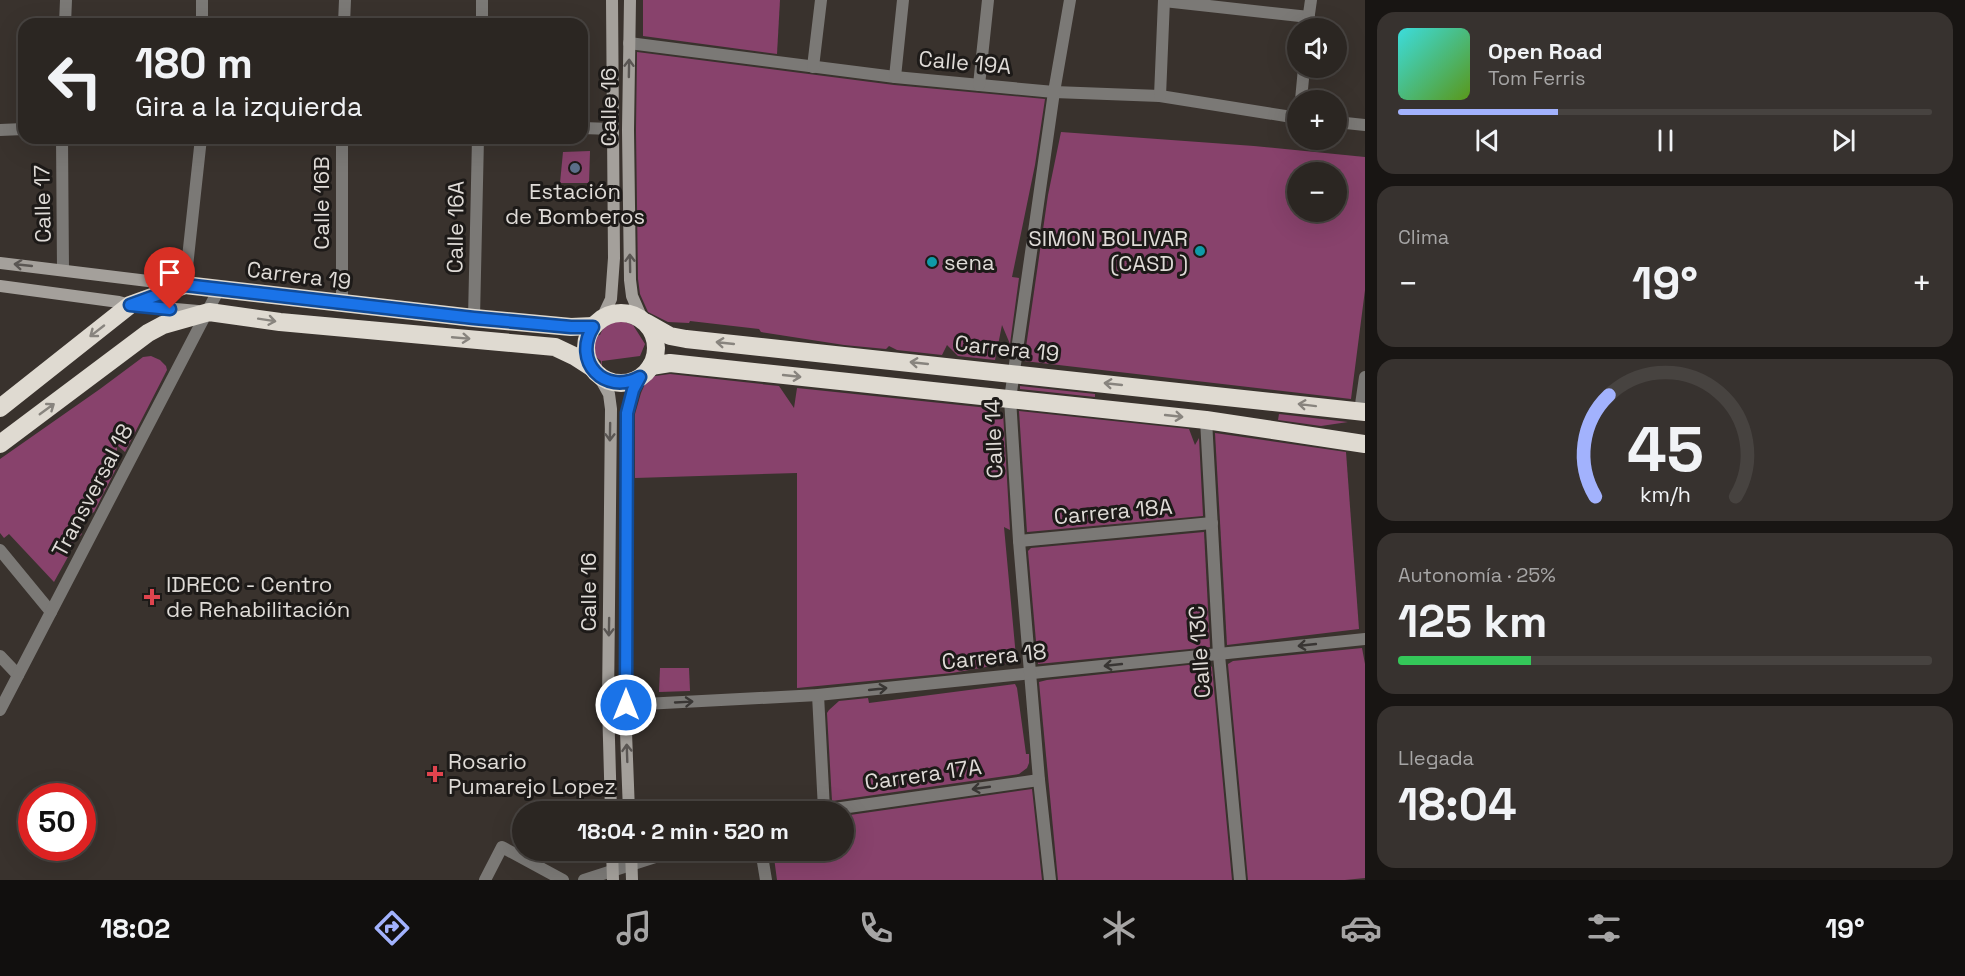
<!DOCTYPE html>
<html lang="es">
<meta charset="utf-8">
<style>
body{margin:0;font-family:"Space Grotesk",sans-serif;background:#37322f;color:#f1f3f6;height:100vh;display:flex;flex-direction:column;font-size:22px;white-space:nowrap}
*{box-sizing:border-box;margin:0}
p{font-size:20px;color:#a6a5a5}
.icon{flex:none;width:33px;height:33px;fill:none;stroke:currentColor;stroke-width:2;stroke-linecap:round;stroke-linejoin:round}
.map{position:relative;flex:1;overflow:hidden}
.side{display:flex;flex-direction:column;gap:12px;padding:12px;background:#181513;width:600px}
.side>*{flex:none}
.guide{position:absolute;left:18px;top:18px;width:570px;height:126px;border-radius:18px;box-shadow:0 6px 24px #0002,0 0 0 2px #474340;background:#2b2622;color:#f1f3f6;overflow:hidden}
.buttons{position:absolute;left:1287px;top:18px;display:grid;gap:12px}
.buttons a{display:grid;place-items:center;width:60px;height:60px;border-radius:50%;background:#2b2622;box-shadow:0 6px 24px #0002,0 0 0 2px #474340;font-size:30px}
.speed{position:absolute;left:18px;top:783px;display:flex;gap:12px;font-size:30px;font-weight:700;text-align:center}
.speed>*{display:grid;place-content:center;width:78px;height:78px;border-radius:50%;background:#2b2622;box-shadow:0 6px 24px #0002,0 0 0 2px #474340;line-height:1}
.speed .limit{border:9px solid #d22;background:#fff;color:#111}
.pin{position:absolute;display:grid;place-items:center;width:51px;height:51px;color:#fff;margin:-62px -26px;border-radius:50% 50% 50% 0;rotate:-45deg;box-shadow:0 0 6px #0007}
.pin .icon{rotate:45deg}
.me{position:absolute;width:66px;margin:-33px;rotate:0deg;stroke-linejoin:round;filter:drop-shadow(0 0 4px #0008)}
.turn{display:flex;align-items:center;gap:21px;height:126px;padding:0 18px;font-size:27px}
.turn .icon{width:78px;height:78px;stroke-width:2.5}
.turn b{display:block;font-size:42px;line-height:51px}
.big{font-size:45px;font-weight:600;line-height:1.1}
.side .card{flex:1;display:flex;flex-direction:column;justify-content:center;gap:9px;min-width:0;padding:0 21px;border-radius:18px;background:#37322f}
.side .dial{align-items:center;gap:0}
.dial svg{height:156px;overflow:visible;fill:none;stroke:#474340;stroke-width:7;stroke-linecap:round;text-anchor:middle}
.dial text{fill:#f1f3f6;stroke:none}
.song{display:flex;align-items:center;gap:18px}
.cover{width:72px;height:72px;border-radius:9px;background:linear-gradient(135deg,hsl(180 70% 55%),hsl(90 70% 35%))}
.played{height:6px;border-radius:3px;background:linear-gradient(90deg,#a2b2fd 30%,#474340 30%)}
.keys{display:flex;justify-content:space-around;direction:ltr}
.heat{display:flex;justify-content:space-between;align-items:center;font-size:33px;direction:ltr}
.charge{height:9px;border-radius:4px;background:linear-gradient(90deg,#34c759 25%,#474340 0)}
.trip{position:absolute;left:512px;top:801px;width:342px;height:60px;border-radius:30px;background:#2b2622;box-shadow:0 6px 24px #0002,0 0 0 2px #474340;font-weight:600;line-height:60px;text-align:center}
.tab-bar{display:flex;height:96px;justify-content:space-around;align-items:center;background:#110f0e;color:#a6a5a5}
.tab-bar .icon{width:42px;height:42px}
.tab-bar .current{color:#a2b2fd}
.tab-bar b{font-size:27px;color:#f1f3f6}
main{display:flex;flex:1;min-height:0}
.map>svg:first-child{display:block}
.building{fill:#88426c;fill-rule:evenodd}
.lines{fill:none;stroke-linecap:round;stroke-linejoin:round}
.street{stroke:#7b7976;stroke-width:12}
.secondary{stroke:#a4a09b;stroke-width:12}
.highway{stroke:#dfdad1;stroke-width:18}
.oneway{stroke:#5a5653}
.oneway2{stroke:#88847e}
.oneway3{stroke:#393634}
.route-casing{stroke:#114b97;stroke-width:15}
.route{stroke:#1a73e8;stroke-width:10}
.service-dot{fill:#5c6f8a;stroke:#1d1a18;stroke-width:2}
.culture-dot{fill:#0f9aa8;stroke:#1d1a18;stroke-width:2}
.health-dot{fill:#e0444e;stroke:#1d1a18;stroke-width:2}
.labels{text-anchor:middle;stroke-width:6;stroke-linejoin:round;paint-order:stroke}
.street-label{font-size:22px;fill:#dfdbd7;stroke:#1d1a18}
.poi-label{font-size:22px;fill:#dfdbd7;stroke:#1d1a18;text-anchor:start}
</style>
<main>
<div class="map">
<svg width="1365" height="880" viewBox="0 0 1365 880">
<rect width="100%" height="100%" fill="#39322d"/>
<g class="building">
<polygon points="643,0 780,0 777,54 643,36"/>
<polygon points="637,52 894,85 1045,99 1035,165 1012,277 1019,278 1010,344 1002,325 995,360 958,356 947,345 942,355 897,350 889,346 886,349 844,345 761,332 759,329 690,321 689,323 668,322 648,312 640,294 638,279 636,130"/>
<path d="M 1061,132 L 1254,146 L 1365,157 L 1365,290 L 1351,399 L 1024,361 L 1048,195 ZM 1298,172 L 1336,172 L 1336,212 L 1298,212 Z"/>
<polygon points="590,151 589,183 560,183 563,152"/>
<polygon points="611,319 620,320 633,325 645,344 640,356 602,361 602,369 601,361 588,351 588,342 589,337 600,335 604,326"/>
<polygon points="151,356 160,360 166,366 167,370 125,452 117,445 117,467 94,512 75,524 82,534 66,550 69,555 54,582 9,534 4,538 0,533 0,459 100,389 143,357"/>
<polygon points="670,374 779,386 794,408 797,388 998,409 1002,414 1003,412 1010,530 1004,527 1016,657 1014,662 952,673 797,688 797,473 635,478 635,414 641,393 648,377"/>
<polygon points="1020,386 1095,394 1095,397 1020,389"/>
<polygon points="1019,411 1189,429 1195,445 1199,438 1203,516 1027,532"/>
<polygon points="1279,414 1348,422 1321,426 1278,420"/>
<polygon points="1215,433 1346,452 1359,629 1227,645"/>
<polygon points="1204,532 1210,647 1038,664 1028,551 1031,548"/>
<polygon points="1362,648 1365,664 1365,878 1345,880 1248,880 1228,664 1233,661"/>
<polygon points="1207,663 1212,667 1232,880 1058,880 1039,682 1047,680"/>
<polygon points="660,668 689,668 690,691 659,692"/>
<polygon points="1015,684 1017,688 1026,754 1029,754 1029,763 1027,768 1019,774 832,801 827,713 829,710 839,701 868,698 869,703"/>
<polygon points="1032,789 1042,880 777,880 773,850 843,850 843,816"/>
</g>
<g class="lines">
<g class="street">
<polyline points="202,0 202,24"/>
<polyline points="1164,1 1309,17"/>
<polyline points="65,24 66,0"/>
<polyline points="344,24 345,0"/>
<polyline points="482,24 482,0"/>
<polyline points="1307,28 1311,0"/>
<polyline points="629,43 895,77 1054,92 1160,96 1298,118"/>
<polyline points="813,67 821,0"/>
<polyline points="895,77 903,0"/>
<polyline points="979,85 988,0"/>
<polyline points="1160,96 1164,0"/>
<polyline points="1301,100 1304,68"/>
<polyline points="1336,122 1365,125"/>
<polyline points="582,128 612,129"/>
<polyline points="0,130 24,129"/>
<polyline points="62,138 63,269"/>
<polyline points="342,138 342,304"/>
<polyline points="185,285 201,138"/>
<polyline points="474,318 478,138"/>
<polyline points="1360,411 1365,377"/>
<polyline points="1206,420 1219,655 1240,880"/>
<polyline points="1019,541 1212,523"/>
<polyline points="0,550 51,612"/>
<polyline points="0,656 18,675"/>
<polyline points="818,695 824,809"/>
<polyline points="625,705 818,695 1365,639"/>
<polyline points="0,710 219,289"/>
<polyline points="813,812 1039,780"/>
<polyline points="761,850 766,880"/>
<polyline points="485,880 502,847 563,880"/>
<polyline points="584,880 677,850"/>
<polyline points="1050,880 1039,780 1019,541 1010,399 1054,92 1070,0"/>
</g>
<g class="secondary">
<polyline points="630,0 628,130 630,280 632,296 642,319"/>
<polyline points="0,263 181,285"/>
<polyline points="0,286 119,302 130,305 198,311"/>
<polyline points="602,318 611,299 614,258 612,0"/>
<polyline points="599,376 609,394 611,409 608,704 611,812"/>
<polyline points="629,812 625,705 627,413 633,390 640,377"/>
<polyline points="612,850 613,880"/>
<polyline points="631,850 632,880"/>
</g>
<g class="highway">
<circle cx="621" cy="348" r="35"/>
<polyline points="647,323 670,336 686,339 1365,412"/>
<polyline points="651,366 670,363 1206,420 1365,444"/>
<polyline points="0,408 130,305 185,285 474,318 571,327 593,326"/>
<polyline points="0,444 148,333 163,325 209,312 280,322 555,347 574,356 591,367"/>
</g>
</g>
<defs><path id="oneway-shaft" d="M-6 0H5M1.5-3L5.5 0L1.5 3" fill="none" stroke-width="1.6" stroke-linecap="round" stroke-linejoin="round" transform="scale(1.5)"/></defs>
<g class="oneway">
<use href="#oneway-shaft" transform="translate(629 68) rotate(-89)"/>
<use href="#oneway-shaft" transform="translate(630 263) rotate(-91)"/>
<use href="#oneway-shaft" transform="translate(23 265) rotate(-174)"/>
<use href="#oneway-shaft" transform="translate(610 432) rotate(91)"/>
<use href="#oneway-shaft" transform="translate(609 627) rotate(91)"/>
<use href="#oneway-shaft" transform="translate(627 753) rotate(-92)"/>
</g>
<g class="oneway2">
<use href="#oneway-shaft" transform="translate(267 320) rotate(9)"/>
<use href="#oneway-shaft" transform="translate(97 331) rotate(142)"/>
<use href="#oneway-shaft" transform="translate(461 338) rotate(5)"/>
<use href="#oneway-shaft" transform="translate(725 343) rotate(-174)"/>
<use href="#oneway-shaft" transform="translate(919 363) rotate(-174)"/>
<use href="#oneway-shaft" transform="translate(792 376) rotate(6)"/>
<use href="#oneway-shaft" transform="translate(1113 384) rotate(-174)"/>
<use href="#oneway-shaft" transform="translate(1307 405) rotate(-173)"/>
<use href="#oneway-shaft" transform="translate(47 409) rotate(-36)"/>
<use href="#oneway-shaft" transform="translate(1174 416) rotate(6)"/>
</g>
<g class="oneway3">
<use href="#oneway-shaft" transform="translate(1307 645) rotate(174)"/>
<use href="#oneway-shaft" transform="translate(1113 665) rotate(174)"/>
<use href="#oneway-shaft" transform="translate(878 689) rotate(-6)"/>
<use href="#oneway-shaft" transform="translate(684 702) rotate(-3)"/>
<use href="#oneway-shaft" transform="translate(981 788) rotate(172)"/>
</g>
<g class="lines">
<defs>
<path id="route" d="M 170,309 L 130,305 L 185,285 L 474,318 L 571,327 L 593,327 C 572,361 604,396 640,377 L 633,390 L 627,413 L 626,705"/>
</defs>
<use href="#route" class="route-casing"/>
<use href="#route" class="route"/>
</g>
<circle class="service-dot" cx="575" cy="168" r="6"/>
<g class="culture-dot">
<circle cx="1200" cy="251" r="6"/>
<circle cx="932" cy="262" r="6"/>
</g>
<g class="health-dot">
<path d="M149 588h6v6h6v6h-6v6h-6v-6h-6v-6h6z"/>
<path d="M432 765h6v6h6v6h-6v6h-6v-6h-6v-6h6z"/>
</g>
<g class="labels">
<g class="street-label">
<text transform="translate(965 62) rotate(5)" y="8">Calle 19A</text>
<text transform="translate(608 107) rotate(-90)" y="8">Calle 16</text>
<text transform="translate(321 203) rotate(-90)" y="8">Calle 16B</text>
<text transform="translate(42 204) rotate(-91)" y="8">Calle 17</text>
<text transform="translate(455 227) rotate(-89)" y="8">Calle 16A</text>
<text transform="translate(299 275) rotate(7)" y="8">Carrera 19</text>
<text transform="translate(1007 348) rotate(6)" y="8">Carrera 19</text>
<text transform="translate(993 439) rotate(-92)" y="8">Calle 14</text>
<text transform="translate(92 490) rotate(-62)" y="8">Transversal 18</text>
<text transform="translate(1113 511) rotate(-5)" y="8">Carrera 18A</text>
<text transform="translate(588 592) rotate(-90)" y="8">Calle 16</text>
<text transform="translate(1199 652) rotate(-94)" y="8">Calle 13C</text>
<text transform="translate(994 656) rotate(-6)" y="8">Carrera 18</text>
<text transform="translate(923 774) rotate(-8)" y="8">Carrera 17A</text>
</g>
<g class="poi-label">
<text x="575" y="199" text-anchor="middle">Estación<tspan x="575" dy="25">de Bomberos</tspan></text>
<text x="1188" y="246" text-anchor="end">SIMON BOLIVAR<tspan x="1188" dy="25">(CASD )</tspan></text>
<text x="944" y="270">sena</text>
<text x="166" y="592">IDRECC - Centro<tspan x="166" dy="25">de Rehabilitación</tspan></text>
<text x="448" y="769">Rosario<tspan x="448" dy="25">Pumarejo Lopez</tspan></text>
</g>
</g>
</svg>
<div class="buttons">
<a><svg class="icon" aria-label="sound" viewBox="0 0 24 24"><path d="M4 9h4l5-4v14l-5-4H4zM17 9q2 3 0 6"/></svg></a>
<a>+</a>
<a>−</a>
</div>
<div class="speed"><div class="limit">50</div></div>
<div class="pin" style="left:170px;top:309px;background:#d93025"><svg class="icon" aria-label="arrive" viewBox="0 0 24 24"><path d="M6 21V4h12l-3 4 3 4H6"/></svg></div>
<svg class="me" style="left:626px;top:705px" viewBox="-20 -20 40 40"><circle r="17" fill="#1a73e8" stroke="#fff" stroke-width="3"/><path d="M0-11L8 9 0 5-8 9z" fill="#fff"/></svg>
<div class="trip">18:04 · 2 min · 520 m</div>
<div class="guide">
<div class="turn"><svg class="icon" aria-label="left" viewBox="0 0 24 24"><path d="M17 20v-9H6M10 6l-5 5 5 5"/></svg><div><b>180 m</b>Gira a la izquierda</div></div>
</div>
</div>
<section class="side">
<div class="card">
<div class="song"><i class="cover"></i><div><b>Open Road</b><p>Tom Ferris</p></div></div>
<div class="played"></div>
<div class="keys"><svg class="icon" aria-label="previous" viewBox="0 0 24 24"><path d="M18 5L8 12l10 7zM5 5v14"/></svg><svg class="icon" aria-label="pause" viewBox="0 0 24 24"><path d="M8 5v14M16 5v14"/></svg><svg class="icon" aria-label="next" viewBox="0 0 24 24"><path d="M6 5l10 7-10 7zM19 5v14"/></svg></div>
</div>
<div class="card"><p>Clima</p>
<div class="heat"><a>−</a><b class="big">19°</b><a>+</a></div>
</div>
<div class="card dial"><svg viewBox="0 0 100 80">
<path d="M14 69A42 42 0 1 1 86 69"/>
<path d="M14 69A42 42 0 0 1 21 17" stroke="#a2b2fd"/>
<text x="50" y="56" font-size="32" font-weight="700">45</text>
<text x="50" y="72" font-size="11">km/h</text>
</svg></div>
<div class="card"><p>Autonomía · 25%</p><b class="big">125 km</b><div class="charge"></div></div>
<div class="card"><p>Llegada</p><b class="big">18:04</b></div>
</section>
</main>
<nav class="tab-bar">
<b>18:02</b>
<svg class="icon current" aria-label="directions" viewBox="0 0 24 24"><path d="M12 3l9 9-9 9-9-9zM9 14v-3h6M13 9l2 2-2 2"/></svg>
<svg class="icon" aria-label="music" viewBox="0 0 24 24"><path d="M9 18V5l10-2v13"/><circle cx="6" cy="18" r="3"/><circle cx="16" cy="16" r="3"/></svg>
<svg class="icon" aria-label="phone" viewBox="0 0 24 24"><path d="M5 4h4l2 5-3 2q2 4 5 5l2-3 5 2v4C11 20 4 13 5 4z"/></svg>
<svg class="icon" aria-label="climate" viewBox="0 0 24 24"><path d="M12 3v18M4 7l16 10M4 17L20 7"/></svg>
<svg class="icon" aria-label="car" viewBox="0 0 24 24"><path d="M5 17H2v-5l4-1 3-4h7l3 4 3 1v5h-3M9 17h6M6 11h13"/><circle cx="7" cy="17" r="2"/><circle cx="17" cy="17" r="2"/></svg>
<svg class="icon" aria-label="filters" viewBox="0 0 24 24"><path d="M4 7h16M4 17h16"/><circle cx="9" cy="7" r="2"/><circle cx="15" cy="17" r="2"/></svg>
<b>19°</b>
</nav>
